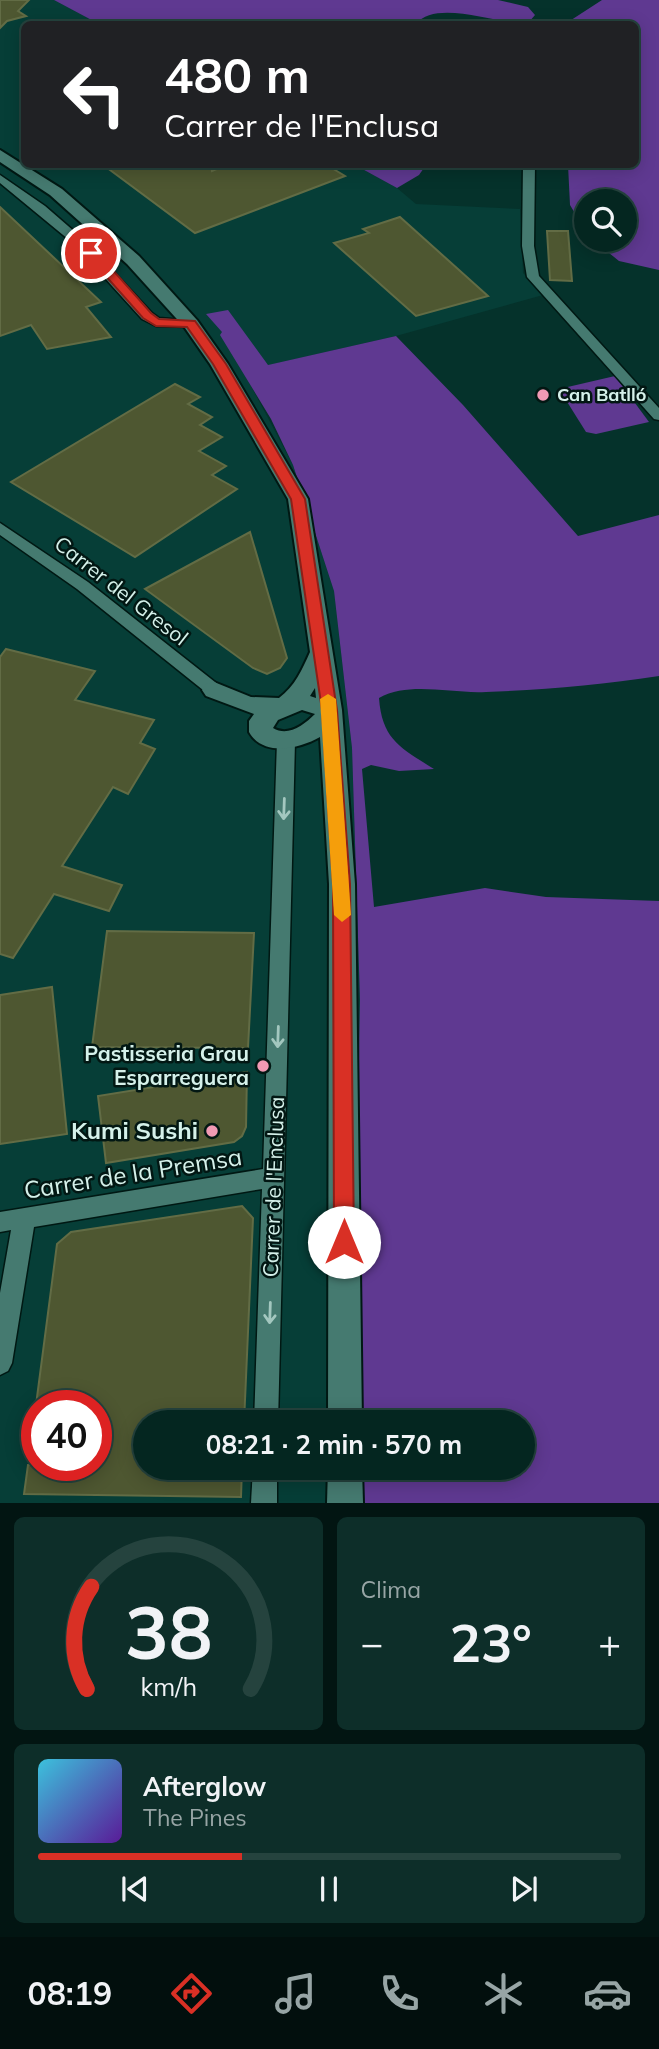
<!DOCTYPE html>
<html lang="es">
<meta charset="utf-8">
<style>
body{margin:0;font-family:Mulish,sans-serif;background:#0d2e29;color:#f1f3f6;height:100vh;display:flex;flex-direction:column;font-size:26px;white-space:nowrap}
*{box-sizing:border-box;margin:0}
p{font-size:23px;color:#97a5a5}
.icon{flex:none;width:38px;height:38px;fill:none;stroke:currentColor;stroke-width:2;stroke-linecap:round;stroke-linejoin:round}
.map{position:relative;height:1503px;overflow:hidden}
.drawer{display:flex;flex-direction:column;gap:14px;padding:14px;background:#021512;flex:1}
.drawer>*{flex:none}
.banner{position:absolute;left:21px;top:21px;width:618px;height:147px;border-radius:10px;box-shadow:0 4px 18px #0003,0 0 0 2px #25433e;background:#202124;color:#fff;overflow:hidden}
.tools{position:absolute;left:574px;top:189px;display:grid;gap:14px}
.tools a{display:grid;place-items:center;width:63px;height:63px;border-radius:50%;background:#042620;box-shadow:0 4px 18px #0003,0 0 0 2px #25433e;font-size:35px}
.speed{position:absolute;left:21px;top:1390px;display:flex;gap:14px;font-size:35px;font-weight:700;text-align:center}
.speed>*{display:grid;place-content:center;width:91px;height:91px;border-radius:50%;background:#042620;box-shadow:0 4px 18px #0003,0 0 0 2px #25433e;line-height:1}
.speed .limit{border:10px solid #d22;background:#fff;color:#111}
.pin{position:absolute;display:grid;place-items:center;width:60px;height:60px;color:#fff;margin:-30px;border:4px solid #fff;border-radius:50%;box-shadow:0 2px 7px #0007}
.me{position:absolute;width:77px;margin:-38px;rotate:0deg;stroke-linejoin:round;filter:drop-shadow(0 0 5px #0008)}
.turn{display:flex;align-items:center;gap:24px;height:147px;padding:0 28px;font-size:32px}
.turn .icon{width:91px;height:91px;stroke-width:2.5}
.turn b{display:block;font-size:49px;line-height:60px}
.big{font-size:52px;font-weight:700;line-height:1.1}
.drawer .tile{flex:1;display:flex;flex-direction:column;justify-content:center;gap:10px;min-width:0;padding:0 24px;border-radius:10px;background:#0d2e29}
.drawer .dial{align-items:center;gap:0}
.dial svg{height:182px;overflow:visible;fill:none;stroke:#25433e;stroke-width:7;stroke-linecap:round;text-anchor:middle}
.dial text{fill:#f1f3f6;stroke:none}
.song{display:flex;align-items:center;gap:21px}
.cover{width:84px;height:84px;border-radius:10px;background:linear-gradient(135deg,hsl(190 70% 55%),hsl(270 70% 35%))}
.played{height:7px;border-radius:4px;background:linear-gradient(90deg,#d93025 35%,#25433e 35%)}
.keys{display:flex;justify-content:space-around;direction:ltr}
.heat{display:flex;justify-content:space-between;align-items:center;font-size:38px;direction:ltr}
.drawer .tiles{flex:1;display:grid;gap:14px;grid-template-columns:1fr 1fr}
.tile:last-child{grid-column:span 2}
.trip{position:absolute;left:133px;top:1410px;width:402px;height:70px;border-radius:35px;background:#042620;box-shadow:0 4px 18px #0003,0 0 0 2px #25433e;font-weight:700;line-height:70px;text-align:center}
.tab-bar{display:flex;height:112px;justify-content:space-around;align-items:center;background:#020f0d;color:#97a5a5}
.tab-bar .icon{width:49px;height:49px}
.tab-bar .on{color:#d93025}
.tab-bar b{font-size:32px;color:#f1f3f6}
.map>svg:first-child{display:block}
.built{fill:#063e37;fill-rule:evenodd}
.green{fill:#5f3991}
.building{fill:#4e5731;stroke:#626c45;stroke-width:2}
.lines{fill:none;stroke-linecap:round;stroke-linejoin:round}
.street-casing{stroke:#001813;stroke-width:3}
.secondary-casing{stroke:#001813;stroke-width:4}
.street{fill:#457a70;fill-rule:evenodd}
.secondary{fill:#457a70;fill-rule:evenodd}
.oneway{stroke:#a3c7bf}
.route{fill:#d93025;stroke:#8d1f18;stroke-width:2}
.slow{fill:#f59e0b}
.poi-dot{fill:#f19ab4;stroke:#021713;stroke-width:2.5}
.labels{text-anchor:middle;stroke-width:5;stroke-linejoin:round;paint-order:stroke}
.far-poi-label{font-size:18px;font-weight:bold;fill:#d5f1ea;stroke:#021713;text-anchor:start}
.street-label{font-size:21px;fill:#d5f1ea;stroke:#021713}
.poi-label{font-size:21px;font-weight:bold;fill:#d5f1ea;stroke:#021713;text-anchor:end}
.near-poi-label{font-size:24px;font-weight:bold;fill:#d5f1ea;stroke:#021713;text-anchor:end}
.near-street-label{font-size:24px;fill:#d5f1ea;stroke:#021713}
</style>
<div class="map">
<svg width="659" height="1503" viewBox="0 0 659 1503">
<rect width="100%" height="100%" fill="#05322b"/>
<path class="built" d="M 0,0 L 54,0 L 99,24 L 24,24 L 24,164 L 355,165 L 397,188 L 416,204 L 520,209 L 523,273 L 543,295 L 396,336 L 243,371 L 293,465 L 334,591 L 352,748 L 360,1000 L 360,1423 L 145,1423 L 145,1468 L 361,1468 L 362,1503 L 0,1503 ZM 37,1405 L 96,1405 L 96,1465 L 37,1465 Z"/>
<g class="green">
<path d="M 54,0 L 498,0 L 528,7 L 535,15 L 529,22 L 519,23 C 492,22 435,0 416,24 L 99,24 Z"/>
<polygon points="602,0 659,0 659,270 619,261 593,240 625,240 625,201 586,201 586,232 570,205 568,165 635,164 635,24 565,24"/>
<polygon points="355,165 426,165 419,175 397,188"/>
<path d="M 228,310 L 268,365 L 396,336 L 463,405 L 578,536 L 659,515 L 659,676 C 601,685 544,690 486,692 C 451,694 410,681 379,698 C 382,740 401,748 434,769 L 399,771 L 371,765 L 362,769 L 374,907 L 485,888 L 546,897 L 659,901 L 659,1503 L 362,1503 L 361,1468 L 523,1468 L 523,1423 L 360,1423 L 357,1176 L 360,1000 L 352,748 L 334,591 L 293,465 L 271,419 L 220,335 L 222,332 L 206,314 Z"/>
<polygon points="615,376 649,422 596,434 586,432 559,389"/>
</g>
<g class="building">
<polygon points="0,0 29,0 18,11 26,16 7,21 0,28"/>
<polygon points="102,164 211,164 212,171 228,164 325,164 345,176 195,233"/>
<polygon points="0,207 101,302 86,307 111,337 47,349 31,325 0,336"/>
<polygon points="400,217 488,296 416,316 334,243 369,233 363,229"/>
<polygon points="547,231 568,231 572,281 550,280"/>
<polygon points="175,384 200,397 188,404 212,417 200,425 222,437 199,451 226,466 212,475 237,489 135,557 11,482"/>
<polygon points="250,532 287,658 280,668 267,674 253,668 145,589"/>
<polygon points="6,649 95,671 75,700 154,720 140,743 155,749 128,794 113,787 62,866 122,885 109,911 54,894 13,958 0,954 0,657"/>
<polygon points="107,931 254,933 248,1048 92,1047"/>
<polygon points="52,987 67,1134 0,1144 0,995"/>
<polygon points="247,1072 246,1127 242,1136 234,1142 106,1163 98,1096"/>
<polygon points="242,1206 253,1218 244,1423 145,1423 145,1468 242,1468 241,1497 24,1494 28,1465 96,1465 96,1405 36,1405 57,1244 71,1232"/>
</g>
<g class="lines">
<defs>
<g id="street">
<polygon points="523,164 535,164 534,246 539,276 659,408 659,420 654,419 527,277 522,246"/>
<polygon points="0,175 45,206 83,239 152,313 159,318 196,321 196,327 156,326 142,319 74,244 0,183"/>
<polygon points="0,523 88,582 220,686 222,690 220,694 208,694 77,589 0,535"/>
<polygon points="286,735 295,741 278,1423 254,1423 262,1189 34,1227 12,1363 8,1371 0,1375 0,1293 11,1230 0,1232 0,1212 263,1169 277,741"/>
<polygon points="253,1468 277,1468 277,1503 251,1503"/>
</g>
<g id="secondary">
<path d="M 0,150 L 62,189 L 139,256 L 197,320 L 228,364 L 308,499 L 342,710 L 355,884 L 362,1423 L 328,1423 L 329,884 L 320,737 C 299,749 263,757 249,732 L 249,721 L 254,714 L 206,696 L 202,690 L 206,684 L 214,682 L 251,697 L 279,698 C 295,686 302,670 310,652 L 288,499 L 210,364 L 185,328 L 127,264 L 50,195 L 0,162 ZM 315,688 L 316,698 L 310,696 ZM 302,710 L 315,714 C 304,725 288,737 273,728 L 278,720 Z"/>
<polygon points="328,1468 362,1468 363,1503 327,1503"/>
</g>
</defs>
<use href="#street" class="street-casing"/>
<use href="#secondary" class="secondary-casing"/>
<use href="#street" class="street"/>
<use href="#secondary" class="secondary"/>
</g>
<defs><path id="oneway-shaft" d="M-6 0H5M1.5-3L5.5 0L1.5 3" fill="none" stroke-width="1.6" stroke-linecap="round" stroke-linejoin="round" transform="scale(1.75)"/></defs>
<g class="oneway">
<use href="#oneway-shaft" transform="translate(284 809) rotate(92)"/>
<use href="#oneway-shaft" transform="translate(278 1037) rotate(92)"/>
<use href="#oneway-shaft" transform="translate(270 1313) rotate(92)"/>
</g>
<polygon class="route" points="87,250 95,250 151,313 159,319 195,321 226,364 305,499 337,710 350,884 354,1242 351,1249 344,1252 337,1249 334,1242 333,884 322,710 291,499 213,364 187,327 156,326 143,318 87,255"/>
<polygon class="slow" points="328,694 336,699 351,915 342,922 334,915 320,699"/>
<g class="poi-dot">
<circle cx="543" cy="395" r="7"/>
<circle cx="263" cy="1066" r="7"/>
<circle cx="212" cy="1131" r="7"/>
</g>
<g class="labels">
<g class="far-poi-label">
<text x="557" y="401">Can Batlló</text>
</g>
<g class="street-label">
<text transform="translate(121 591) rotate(38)" y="7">Carrer del Gresol</text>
<text transform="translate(274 1187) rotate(-88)" y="7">Carrer de l'Enclusa</text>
</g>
<g class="poi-label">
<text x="249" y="1061">Pastisseria Grau<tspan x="249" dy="24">Esparreguera</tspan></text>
</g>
<g class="near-poi-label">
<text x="198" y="1139">Kumi Sushi</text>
</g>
<g class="near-street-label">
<text transform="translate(133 1174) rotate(-9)" y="8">Carrer de la Premsa</text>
</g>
</g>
</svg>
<div class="tools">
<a><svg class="icon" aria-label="search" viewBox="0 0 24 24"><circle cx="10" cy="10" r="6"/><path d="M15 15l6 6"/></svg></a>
</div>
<div class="speed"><div class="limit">40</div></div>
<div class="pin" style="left:91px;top:253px;background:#d93025"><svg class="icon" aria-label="arrive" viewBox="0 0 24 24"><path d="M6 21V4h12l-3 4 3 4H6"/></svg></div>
<svg class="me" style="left:344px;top:1242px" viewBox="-20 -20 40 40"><circle r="19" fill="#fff"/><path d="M0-13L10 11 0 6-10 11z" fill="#d93025"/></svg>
<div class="trip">08:21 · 2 min · 570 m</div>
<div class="banner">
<div class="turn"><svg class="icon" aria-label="left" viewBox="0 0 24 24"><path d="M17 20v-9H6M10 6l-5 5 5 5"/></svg><div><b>480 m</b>Carrer de l'Enclusa</div></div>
</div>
</div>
<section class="drawer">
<div class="tiles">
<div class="tile dial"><svg viewBox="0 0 100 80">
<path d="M14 69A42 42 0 1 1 86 69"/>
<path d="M14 69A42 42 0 0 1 16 24" stroke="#d93025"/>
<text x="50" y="56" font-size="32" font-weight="700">38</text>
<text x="50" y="72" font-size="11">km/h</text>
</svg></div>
<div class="tile"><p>Clima</p>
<div class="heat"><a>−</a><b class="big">23°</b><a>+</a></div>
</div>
<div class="tile">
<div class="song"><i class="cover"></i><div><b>Afterglow</b><p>The Pines</p></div></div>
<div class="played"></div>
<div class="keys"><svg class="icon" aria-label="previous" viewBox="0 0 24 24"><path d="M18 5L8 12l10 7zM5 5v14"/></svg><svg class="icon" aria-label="pause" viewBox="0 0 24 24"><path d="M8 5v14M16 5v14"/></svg><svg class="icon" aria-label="next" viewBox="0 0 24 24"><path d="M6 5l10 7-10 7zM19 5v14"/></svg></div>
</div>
</div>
</section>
<nav class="tab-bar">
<b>08:19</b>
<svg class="icon on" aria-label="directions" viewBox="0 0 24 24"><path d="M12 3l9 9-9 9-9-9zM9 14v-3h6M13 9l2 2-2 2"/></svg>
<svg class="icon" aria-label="music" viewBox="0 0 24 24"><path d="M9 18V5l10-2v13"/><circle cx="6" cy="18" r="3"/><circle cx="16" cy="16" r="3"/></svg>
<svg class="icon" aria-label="phone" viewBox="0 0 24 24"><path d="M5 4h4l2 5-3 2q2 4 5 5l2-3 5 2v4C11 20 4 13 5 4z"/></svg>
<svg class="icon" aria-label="climate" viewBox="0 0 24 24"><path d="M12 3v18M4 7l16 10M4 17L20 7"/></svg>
<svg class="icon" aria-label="car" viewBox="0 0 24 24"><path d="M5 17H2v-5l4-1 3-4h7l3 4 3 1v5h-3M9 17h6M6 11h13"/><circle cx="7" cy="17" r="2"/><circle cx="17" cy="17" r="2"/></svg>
</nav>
